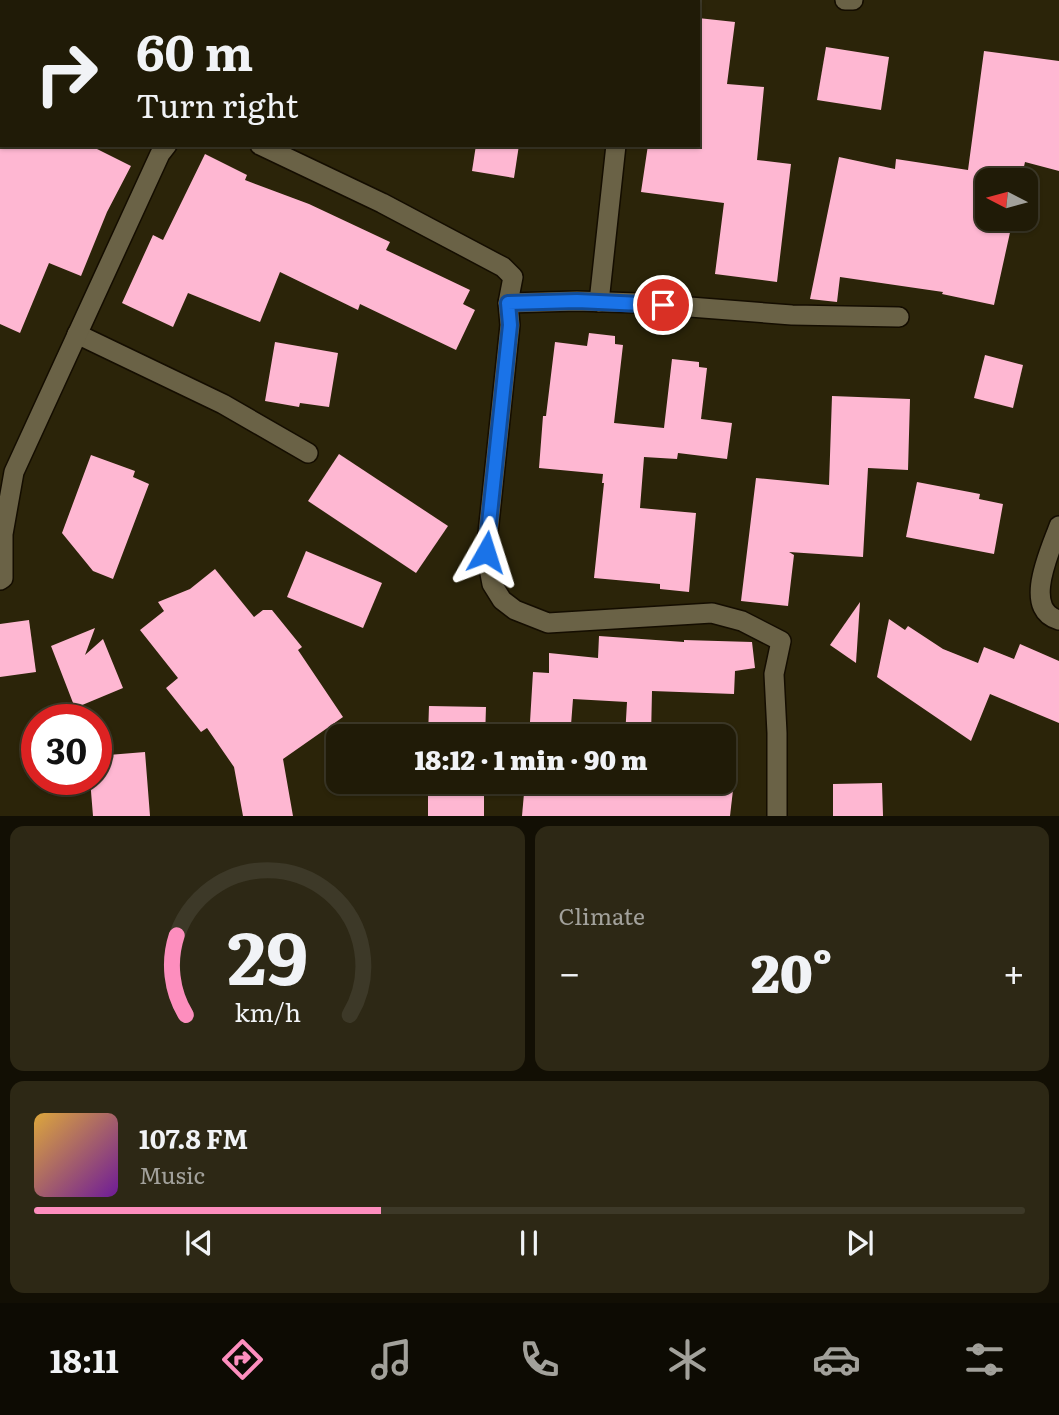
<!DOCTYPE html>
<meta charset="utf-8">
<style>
body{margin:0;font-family:Literata,serif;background:#2d2815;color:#f1f3f6;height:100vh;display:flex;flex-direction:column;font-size:26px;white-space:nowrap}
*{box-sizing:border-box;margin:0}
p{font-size:23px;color:#a2a19b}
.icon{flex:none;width:38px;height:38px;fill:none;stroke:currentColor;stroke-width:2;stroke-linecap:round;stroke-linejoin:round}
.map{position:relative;height:816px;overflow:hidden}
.drawer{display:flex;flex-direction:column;gap:10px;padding:10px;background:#120f04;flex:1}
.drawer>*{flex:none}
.banner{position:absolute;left:0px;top:0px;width:700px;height:147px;box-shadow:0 2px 5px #0004,0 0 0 2px #3d3928;background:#201b07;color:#f1f3f6;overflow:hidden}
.needle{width:46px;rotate:276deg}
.tools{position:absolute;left:975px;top:168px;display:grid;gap:14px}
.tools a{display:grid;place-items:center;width:63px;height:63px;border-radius:14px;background:#201b07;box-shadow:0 2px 5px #0004,0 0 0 2px #3d3928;font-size:35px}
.speed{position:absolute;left:21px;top:704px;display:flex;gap:14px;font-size:35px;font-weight:700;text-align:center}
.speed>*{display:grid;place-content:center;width:91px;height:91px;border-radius:50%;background:#201b07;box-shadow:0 2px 5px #0004,0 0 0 2px #3d3928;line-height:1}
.speed .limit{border:10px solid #d22;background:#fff;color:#111}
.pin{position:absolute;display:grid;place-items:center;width:60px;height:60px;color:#fff;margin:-30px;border:4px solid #fff;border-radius:50%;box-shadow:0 2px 7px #0007}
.me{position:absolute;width:77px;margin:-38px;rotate:6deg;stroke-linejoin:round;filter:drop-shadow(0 0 5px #0008)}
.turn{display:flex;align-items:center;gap:24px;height:147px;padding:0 21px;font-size:32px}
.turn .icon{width:91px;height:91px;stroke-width:2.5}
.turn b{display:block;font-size:49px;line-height:60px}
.big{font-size:52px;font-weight:800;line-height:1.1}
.drawer .widget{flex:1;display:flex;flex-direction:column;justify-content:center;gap:10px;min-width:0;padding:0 24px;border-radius:14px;background:#2d2815}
.drawer .dial{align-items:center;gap:0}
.dial svg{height:182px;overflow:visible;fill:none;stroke:#3d3928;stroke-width:7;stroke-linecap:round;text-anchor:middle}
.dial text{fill:#f1f3f6;stroke:none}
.song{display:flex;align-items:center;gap:21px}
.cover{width:84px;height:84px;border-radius:10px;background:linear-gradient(135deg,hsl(40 70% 55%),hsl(280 70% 35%))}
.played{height:7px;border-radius:4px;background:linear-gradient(90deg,#fd8ebe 35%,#3d3928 35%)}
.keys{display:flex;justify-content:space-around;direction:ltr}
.heat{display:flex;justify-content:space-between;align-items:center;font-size:38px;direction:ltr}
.drawer .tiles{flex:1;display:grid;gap:10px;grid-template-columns:1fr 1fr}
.widget:last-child{grid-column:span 2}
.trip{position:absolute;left:326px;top:724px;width:410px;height:70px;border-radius:14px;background:#201b07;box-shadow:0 2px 5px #0004,0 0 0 2px #3d3928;font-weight:800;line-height:70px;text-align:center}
.tab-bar{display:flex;height:112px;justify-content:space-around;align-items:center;background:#0d0b03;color:#a2a19b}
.tab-bar .icon{width:49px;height:49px}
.tab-bar .selected{color:#fd8ebe}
.tab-bar b{font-size:32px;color:#f1f3f6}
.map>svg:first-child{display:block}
.building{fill:#feb7d2}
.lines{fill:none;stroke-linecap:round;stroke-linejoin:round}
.minor-casing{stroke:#140d00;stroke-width:22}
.minor{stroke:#6a6246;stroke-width:19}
.route-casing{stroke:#114b97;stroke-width:18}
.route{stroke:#1a73e8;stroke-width:12}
</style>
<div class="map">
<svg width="1059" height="817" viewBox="0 0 1059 817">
<rect width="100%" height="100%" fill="#2b2409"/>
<g class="building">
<polygon points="698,18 735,22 727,84 764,87 757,160 791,164 777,282 715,274 724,203 641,192 648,145 698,145"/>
<polygon points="826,47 889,57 881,110 817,100"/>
<polygon points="984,51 1059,61 1059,171 1025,162 1021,180 987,180 987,219 1013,219 994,305 942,294 943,292 840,277 837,302 810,299 839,157 895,169 896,159 968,170"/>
<polygon points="0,145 89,145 131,166 107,212 81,276 49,263 20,333 0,324"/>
<polygon points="476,145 519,145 514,178 472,171"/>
<polygon points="205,154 247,175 245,180 309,204 390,242 386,250 470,290 463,304 475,310 456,350 360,304 358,310 280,272 260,322 188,293 173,327 122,303 153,235 163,240"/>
<polygon points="589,333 615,336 615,344 623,345 614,423 664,428 672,359 699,362 699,367 707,368 701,419 732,423 727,459 678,453 677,459 644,457 640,508 696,513 689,592 660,589 660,584 594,578 604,483 602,483 603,474 539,468 543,416 546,416 555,342 587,346"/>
<polygon points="275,342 338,353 329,407 300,403 299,407 265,401"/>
<polygon points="985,355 1023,365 1013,408 974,398"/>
<polygon points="832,396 910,399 908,470 868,468 863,557 789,552 794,555 788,606 741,601 756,478 829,485"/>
<polygon points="339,454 448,526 416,573 308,501"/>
<polygon points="91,455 135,471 133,477 149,484 113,579 93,571 62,533"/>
<polygon points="917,482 980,494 979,499 1003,504 994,554 906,537"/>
<polygon points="306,551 382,583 363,628 287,597"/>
<polygon points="215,569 254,617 263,610 272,610 302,647 298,650 343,717 283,759 293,816 243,816 234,767 207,728 201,732 166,688 178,678 140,630 164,611 158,602 190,589"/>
<polygon points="860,602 856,663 830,645"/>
<polygon points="889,619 905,630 908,626 943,649 978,663 984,647 1014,659 1020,644 1059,661 1059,723 990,694 971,741 877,677"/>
<polygon points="29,620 36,672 0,677 0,624"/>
<polygon points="95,628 85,655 103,639 123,688 75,708 51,646"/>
<polygon points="599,636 684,642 684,640 752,642 755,668 735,671 734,694 652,691 651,737 625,737 627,702 573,699 571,725 530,722 533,672 549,673 549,653 598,658"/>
<polygon points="429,706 486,707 485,737 428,737"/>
<polygon points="145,752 150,816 93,816 90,779 96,779 96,756"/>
<rect x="428" y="782" width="56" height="34"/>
<polygon points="525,782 657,782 733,790 730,816 522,816"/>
<polygon points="882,783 883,816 833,816 833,784"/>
</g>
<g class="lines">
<defs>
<g id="minor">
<polyline points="845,0 853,0"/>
<polyline points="623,2 623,0"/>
<polyline points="0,11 2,12"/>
<polyline points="260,145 382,203 503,267 513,277 508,303 510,325 486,552 492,584 502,600 515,610 548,623 712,613 742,621 781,641 774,674 777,733 777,817"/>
<polyline points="599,302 616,145"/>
<polyline points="508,303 577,301 638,303 792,315 899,317"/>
<polyline points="77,334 223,404 308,453"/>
<path d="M 1059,526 C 1051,549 1021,610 1059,620"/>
<polyline points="0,580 3,578 3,534 14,472 160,154 167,145"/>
</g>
</defs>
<use href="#minor" class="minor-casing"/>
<use href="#minor" class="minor"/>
</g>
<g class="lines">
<defs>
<polyline id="route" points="486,552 510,325 508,303 577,301 663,305"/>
</defs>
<use href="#route" class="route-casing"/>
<use href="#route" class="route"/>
</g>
</svg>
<div class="tools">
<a><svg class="needle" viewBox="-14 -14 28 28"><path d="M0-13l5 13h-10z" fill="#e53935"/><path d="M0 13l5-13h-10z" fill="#a2a19b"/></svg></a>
</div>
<div class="speed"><div class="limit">30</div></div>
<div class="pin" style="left:663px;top:305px;background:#d93025"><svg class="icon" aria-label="arrive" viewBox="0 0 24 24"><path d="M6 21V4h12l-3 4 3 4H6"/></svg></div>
<svg class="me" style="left:486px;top:552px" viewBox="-20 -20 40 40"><path d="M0-17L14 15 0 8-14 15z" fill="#1a73e8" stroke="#fff" stroke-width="4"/></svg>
<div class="trip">18:12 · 1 min · 90 m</div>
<div class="banner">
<div class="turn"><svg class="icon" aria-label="right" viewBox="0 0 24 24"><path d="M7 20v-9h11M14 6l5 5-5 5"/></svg><div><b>60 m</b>Turn right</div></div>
</div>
</div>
<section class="drawer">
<div class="tiles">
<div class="widget dial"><svg viewBox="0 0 100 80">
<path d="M14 69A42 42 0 1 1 86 69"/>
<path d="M14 69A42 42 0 0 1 10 34" stroke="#fd8ebe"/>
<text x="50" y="56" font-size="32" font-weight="700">29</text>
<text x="50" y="72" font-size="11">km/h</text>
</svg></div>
<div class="widget"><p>Climate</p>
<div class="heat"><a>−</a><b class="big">20°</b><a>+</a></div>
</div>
<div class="widget">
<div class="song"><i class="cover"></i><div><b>107.8 FM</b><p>Music</p></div></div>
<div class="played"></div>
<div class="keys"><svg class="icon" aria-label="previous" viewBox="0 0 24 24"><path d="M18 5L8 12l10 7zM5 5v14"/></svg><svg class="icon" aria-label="pause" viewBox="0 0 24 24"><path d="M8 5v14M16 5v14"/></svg><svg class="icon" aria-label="next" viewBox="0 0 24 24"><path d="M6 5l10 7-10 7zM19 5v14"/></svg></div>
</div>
</div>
</section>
<nav class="tab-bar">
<b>18:11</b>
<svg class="icon selected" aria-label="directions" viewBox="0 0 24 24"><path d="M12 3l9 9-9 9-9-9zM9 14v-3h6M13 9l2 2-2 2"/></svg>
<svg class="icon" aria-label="music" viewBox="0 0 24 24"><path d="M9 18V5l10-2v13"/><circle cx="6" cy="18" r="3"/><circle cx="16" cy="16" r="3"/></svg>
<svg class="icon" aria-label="phone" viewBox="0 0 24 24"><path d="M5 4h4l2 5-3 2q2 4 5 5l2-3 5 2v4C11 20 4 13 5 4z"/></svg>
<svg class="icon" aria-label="climate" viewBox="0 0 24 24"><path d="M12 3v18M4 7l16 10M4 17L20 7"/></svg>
<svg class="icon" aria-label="car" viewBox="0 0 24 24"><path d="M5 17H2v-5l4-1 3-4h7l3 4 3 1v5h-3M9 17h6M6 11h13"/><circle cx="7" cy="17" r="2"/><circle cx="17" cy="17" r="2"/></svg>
<svg class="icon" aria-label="filters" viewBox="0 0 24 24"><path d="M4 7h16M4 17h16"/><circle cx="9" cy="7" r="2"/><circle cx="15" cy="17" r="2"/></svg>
</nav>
